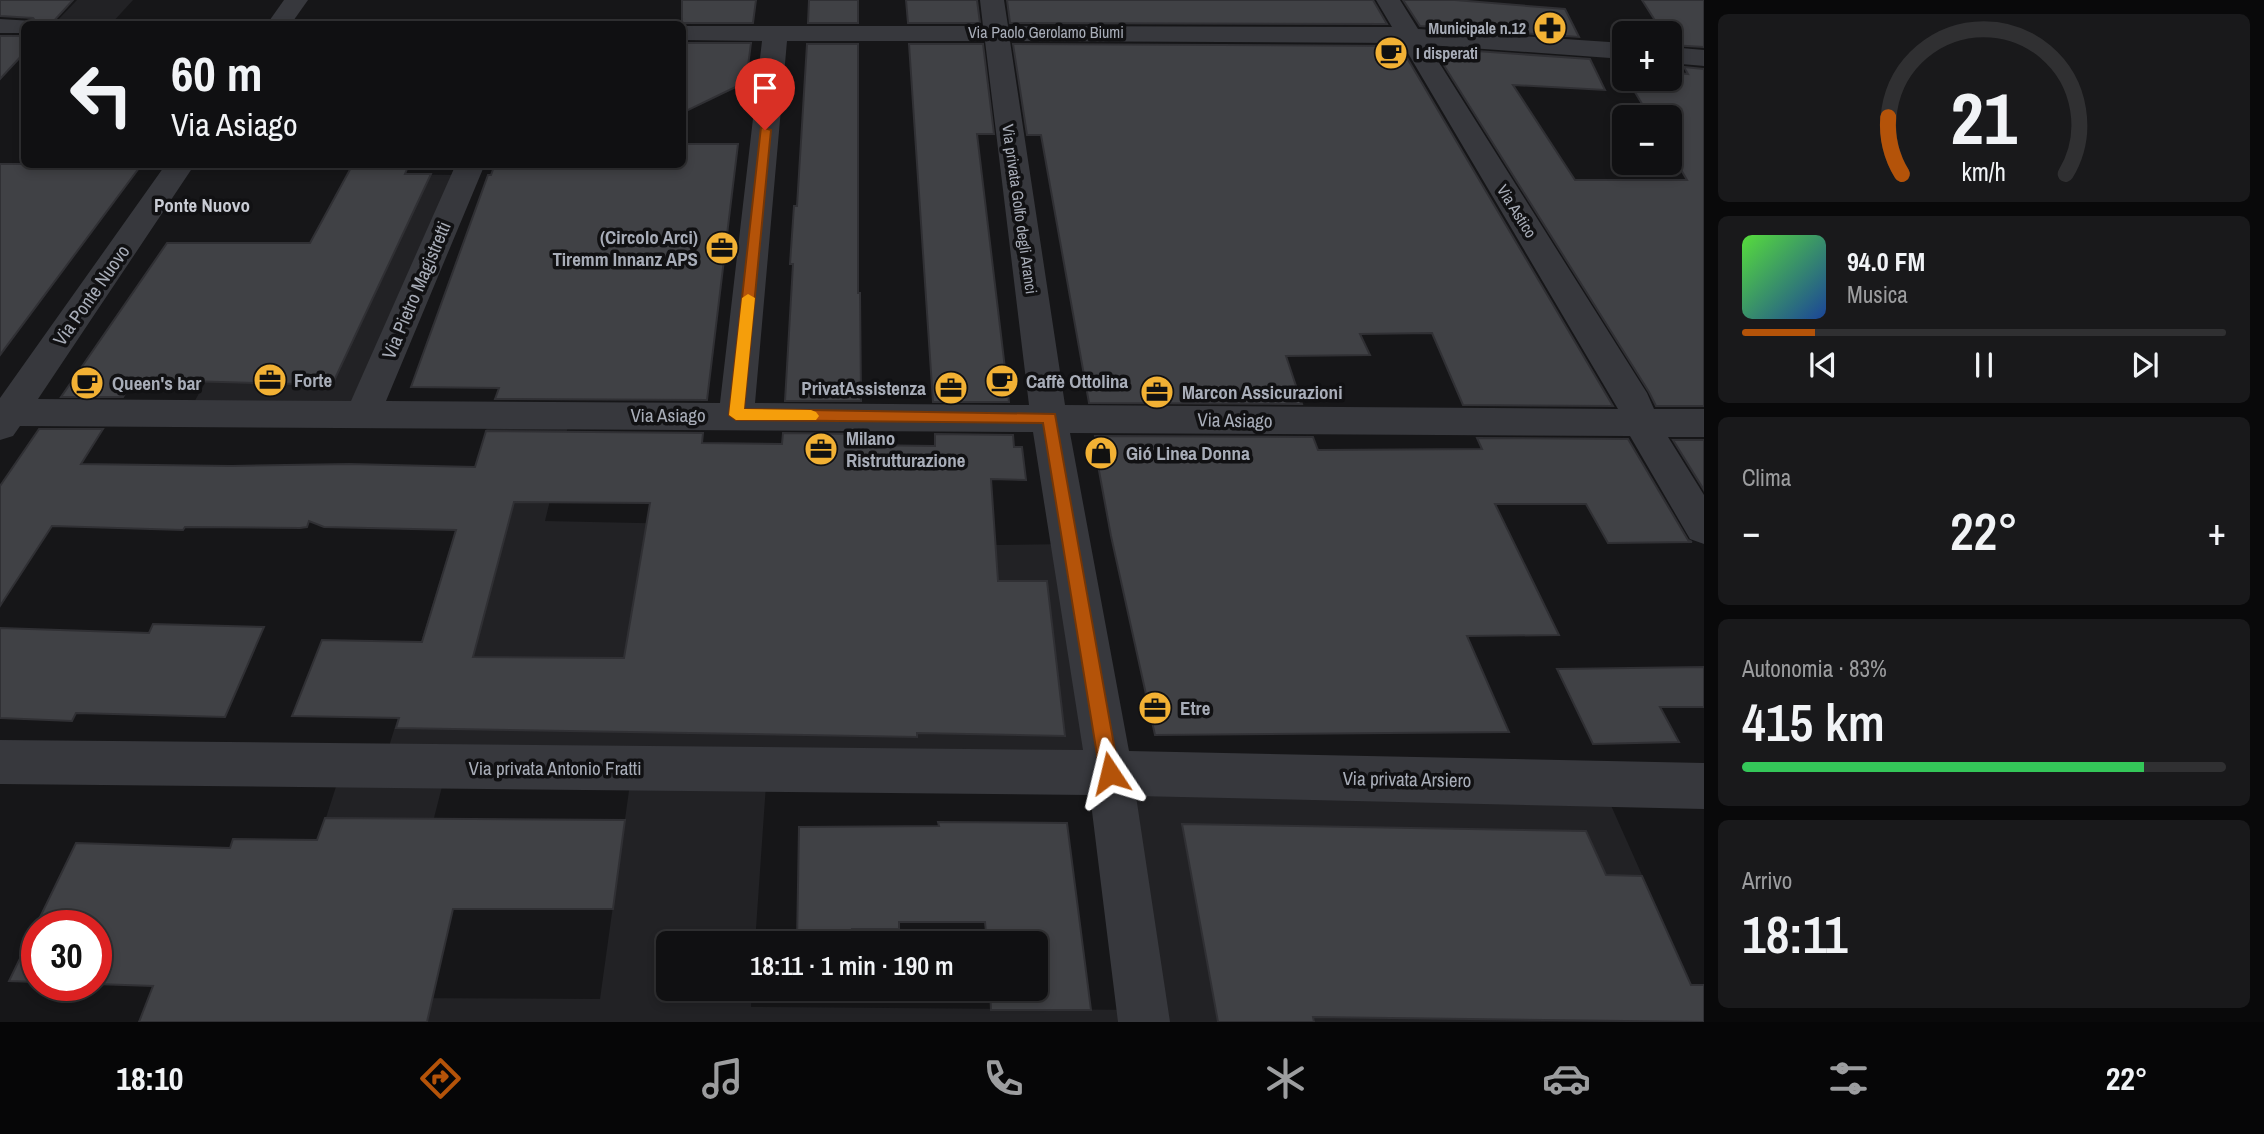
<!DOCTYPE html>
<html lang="it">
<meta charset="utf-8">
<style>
body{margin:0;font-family:"Archivo Narrow",sans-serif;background:#19191b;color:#f1f3f6;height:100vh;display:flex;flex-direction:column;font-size:26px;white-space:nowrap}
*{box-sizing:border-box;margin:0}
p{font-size:23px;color:#9c9d9f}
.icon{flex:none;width:38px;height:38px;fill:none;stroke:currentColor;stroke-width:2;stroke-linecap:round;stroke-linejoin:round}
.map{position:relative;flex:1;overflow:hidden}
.details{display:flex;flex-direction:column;gap:14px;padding:14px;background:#09090a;width:560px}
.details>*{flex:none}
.banner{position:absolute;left:21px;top:21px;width:665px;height:147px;border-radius:10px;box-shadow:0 4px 10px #0003,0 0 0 2px #303032;background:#101012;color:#f1f3f6;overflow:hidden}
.tools{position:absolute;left:1612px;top:21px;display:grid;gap:14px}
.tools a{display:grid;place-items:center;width:70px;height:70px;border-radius:10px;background:#101012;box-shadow:0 4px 10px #0003,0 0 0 2px #303032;font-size:35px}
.speed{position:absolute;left:21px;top:910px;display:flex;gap:14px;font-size:35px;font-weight:700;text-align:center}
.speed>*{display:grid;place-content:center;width:91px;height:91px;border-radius:50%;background:#101012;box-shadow:0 4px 10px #0003,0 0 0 2px #303032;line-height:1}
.speed .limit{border:10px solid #d22;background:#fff;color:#111}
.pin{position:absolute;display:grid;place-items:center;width:60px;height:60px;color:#fff;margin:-72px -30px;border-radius:50% 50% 50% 0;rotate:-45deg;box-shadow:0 0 7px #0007}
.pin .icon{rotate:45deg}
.me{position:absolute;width:77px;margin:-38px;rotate:350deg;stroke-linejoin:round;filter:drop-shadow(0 0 5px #0008)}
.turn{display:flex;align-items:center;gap:24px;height:147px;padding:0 35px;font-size:32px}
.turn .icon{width:91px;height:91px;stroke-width:2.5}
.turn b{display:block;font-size:49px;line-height:60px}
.big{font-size:52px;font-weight:600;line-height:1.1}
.details .card{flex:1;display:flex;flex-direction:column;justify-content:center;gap:10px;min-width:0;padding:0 24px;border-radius:10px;background:#19191b}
.details .dial{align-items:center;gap:0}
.dial svg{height:182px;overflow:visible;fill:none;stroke:#303032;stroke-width:7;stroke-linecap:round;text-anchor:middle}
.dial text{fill:#f1f3f6;stroke:none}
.song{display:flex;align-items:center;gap:21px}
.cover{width:84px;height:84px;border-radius:10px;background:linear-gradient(135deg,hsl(110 70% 55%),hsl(220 70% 35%))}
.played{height:7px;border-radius:4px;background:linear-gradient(90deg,#b45309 15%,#303032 15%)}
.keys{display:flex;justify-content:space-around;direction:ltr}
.heat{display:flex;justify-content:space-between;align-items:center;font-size:38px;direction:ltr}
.charge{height:10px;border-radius:5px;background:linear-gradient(90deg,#34c759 83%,#303032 0)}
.trip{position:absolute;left:656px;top:931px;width:392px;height:70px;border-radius:10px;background:#101012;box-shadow:0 4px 10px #0003,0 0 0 2px #303032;font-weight:600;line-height:70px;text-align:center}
.menu{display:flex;height:112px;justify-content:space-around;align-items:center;background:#060607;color:#9c9d9f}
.menu .icon{width:49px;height:49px}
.menu .on{color:#b45309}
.menu b{font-size:32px;color:#f1f3f6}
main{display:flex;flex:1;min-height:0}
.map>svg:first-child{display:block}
.built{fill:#222225;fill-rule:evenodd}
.building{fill:#404145;stroke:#303034;stroke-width:2;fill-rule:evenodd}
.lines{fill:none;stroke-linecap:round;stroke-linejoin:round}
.minor{fill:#37383d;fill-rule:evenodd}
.route{fill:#b45309;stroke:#753606;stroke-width:2}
.slow{fill:#f59e0b}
.labels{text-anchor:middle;stroke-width:7;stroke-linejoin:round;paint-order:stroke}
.far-poi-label{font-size:16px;font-weight:bold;fill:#a8adb8;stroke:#111113;text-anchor:end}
.far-street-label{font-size:16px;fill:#a8adb8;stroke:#111113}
.far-quarter-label{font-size:19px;font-weight:bold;fill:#c9ccd4;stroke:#111113}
.poi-label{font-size:19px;font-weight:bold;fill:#a8adb8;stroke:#111113;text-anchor:start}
.street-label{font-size:19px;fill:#a8adb8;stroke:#111113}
</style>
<main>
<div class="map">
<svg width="1704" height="1022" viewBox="0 0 1704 1022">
<rect width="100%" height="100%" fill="#161618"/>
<g class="built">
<polygon points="77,0 133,0 111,24 54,24"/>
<polygon points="348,174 466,175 362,415 188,413 284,242 310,243"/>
<path d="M 491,414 L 571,414 L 545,521 L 686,524 L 995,545 L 1071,544 L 1110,773 L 1601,783 L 1704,1014 L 1704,1022 L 260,1022 L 343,765 L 383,766 ZM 447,767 L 632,769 L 600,999 L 388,998 ZM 767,770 L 1110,774 L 1142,1010 L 751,1007 L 752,989 L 668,989 L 668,943 L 755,943 Z"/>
</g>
<g class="building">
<polygon points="0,0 73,0 51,24 38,24 33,18 0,16"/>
<polygon points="682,0 756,0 753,23 682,23"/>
<polygon points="809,0 858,0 858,23 808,23"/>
<polygon points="906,0 977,0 980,23 908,23"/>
<polygon points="1007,0 1373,0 1387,24 1010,23"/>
<polygon points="1403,0 1455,0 1565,9 1579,37 1420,26"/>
<polygon points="1642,0 1704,0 1704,47 1670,45 1670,33 1663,33"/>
<polygon points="24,36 24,53 0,79 0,36"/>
<polygon points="682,43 751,43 746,82 682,113"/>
<polygon points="807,44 858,44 858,293 860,293 861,401 785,401 793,264 790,264 794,206 797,206"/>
<polygon points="909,44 983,44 994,134 977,134 1009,402 933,402"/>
<polygon points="1013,44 1400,46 1613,406 1463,405 1432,333 1360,334 1370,355 1286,356 1302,404 1089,403 1041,135 1027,135"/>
<polygon points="1433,48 1590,59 1605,90 1513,85 1575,180 1687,180 1670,151 1670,117 1650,117 1627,79 1670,79 1670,72 1688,74 1684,67 1704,69 1704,406 1656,406 1649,392"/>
<polygon points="682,144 738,144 707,400 495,399 499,388 411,387 488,175 491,175 495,164 682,164"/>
<polygon points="0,164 142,164 0,355"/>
<polygon points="353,164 409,164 405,174 431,174 332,385 151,380 148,384 130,385 123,397 61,397 167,243 310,243"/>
<path d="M 39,429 L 103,429 L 81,464 L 231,466 L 349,464 L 475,467 L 486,431 L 703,433 L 702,443 L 782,444 L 783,433 L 861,434 L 861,445 L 935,446 L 935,434 L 1013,435 L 1014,447 L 1022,447 L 1026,480 L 991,479 L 998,581 L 1047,581 L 1065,736 L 917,733 L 917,737 L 396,728 L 399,718 L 292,716 L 322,640 L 422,642 L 456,530 L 324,527 L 309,521 L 307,527 L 300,528 L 185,527 L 183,530 L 52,526 L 0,606 L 0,486 ZM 514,502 L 650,503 L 624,658 L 473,657 Z"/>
<polygon points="1095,436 1313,437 1318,450 1482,449 1477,438 1628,439 1688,540 1692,542 1608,543 1586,504 1495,504 1559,635 1467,636 1509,732 1155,735 1111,536 1095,449 1098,449"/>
<polygon points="1673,440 1704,440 1704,490"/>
<polygon points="153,624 264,627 225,717 76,713 72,721 0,718 0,628 149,633"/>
<polygon points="1704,667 1704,707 1660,707 1679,742 1593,744 1557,669"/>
<polygon points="325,818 625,820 613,909 453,909 427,1022 139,1022 153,986 96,984 96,926 37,926 37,982 9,981 76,843 230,848 233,839 317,840"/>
<polygon points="938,822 1067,823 1091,1010 991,1010 990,989 1036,989 1036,943 987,943 985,922 899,922 899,929 852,929 852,943 797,943 799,827 939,826"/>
<polygon points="1182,824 1586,831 1606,875 1642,876 1691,985 1704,985 1704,1022 1313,1017 1314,1022 1218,1022"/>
</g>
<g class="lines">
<g class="minor">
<polygon points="284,0 308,0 291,24 267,24"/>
<path d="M 980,0 L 1004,0 L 1008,26 L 1392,27 L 1376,0 L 1400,0 L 1418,29 L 1624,43 L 1624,59 L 1428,45 L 1647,393 L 1654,409 L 1704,409 L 1704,437 L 1668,437 L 1704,495 L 1704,544 L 1690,539 L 1630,436 L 1070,433 L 1129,751 L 1704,763 L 1704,809 L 1136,796 L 1170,1022 L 1118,1022 L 1090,795 L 0,784 L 0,740 L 1083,750 L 1033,432 L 20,426 L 13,436 L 0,440 L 0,398 L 166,164 L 195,164 L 38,399 L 351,401 L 456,164 L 485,164 L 386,401 L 720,403 L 762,41 L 682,40 L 682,26 L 983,26 ZM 787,41 L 985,41 L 1029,405 L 755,403 ZM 1010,41 L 1402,43 L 1618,409 L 1065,405 Z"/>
<polygon points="0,19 33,21 35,24 24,24 24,33 0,33"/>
<polygon points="1670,47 1704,50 1704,66 1670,63"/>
</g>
</g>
<polygon class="route" points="761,127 771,130 744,409 1055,414 1119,773 1116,780 1110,783 1103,780 1100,773 1043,423 736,420 729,415"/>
<polygon class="slow" points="748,294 755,298 744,409 811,410 816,412 819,416 816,420 736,420 729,415 742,298"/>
<defs>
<symbol id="pharmacy-disc" viewBox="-11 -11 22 22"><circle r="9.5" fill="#f2b134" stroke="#111113"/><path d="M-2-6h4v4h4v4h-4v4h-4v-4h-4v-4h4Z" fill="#111"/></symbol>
<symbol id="cafe-disc" viewBox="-11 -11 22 22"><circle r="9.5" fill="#f2b134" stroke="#111113"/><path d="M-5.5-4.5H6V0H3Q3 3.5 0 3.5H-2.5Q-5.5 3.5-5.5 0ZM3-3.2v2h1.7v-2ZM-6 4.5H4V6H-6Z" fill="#111"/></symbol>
<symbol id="office-disc" viewBox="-11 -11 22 22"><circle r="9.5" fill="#f2b134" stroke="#111113"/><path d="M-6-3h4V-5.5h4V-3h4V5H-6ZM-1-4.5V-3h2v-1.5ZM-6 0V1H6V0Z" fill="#111"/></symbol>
<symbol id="shop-disc" viewBox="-11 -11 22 22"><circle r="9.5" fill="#f2b134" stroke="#111113"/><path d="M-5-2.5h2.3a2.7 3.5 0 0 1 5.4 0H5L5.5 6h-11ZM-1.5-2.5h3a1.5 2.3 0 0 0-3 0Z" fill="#111"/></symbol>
</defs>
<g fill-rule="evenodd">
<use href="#pharmacy-disc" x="1531" y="9" width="38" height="38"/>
<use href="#cafe-disc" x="1372" y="34" width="38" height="38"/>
<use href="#office-disc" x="703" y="229" width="38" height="38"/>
<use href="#office-disc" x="251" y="361" width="38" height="38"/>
<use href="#cafe-disc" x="983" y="362" width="38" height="38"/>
<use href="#cafe-disc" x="68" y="364" width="38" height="38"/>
<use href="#office-disc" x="932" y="369" width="38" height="38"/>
<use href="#office-disc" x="1138" y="373" width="38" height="38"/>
<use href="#office-disc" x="802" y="430" width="38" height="38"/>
<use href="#shop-disc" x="1082" y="434" width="38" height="38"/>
<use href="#office-disc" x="1136" y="689" width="38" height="38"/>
</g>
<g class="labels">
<g class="far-poi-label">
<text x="1526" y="34">Municipale n.12</text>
<text x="1416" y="59" text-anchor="start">I disperati</text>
</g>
<g class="far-street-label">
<text x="1046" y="38">Via Paolo Gerolamo Biumi</text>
<text transform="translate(1020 209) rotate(82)" y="6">Via privata Golfo degli Aranci</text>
<text transform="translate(1517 211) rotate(58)" y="6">Via Astico</text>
</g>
<g class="far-quarter-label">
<text x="202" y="212">Ponte Nuovo</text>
</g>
<g class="poi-label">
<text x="698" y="244" text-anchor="end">(Circolo Arci)<tspan x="698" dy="22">Tiremm Innanz APS</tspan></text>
<text x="294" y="387">Forte</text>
<text x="1026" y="388">Caffè Ottolina</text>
<text x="112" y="390">Queen's bar</text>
<text x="926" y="395" text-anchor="end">PrivatAssistenza</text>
<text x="1182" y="399">Marcon Assicurazioni</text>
<text x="846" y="445">Milano<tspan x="846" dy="22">Ristrutturazione</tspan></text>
<text x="1126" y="460">Gió Linea Donna</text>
<text x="1180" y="715">Etre</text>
</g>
<g class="street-label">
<text transform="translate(416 290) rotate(-67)" y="7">Via Pietro Magistretti</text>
<text transform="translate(91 295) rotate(-55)" y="7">Via Ponte Nuovo</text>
<text x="668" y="422">Via Asiago</text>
<text transform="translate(1235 420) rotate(1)" y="7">Via Asiago</text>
<text x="555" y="775">Via privata Antonio Fratti</text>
<text transform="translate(1407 779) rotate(1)" y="7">Via privata Arsiero</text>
</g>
</g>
</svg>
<div class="tools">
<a>+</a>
<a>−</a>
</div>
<div class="speed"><div class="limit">30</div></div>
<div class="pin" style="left:765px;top:130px;background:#d93025"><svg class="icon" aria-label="arrive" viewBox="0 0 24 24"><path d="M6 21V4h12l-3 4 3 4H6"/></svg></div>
<svg class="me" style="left:1110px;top:773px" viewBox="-20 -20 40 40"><path d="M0-17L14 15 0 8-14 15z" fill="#b45309" stroke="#fff" stroke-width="4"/></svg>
<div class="trip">18:11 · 1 min · 190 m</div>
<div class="banner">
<div class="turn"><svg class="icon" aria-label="left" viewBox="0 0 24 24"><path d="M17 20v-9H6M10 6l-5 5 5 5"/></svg><div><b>60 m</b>Via Asiago</div></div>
</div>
</div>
<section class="details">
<div class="card dial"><svg viewBox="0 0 100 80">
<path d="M14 69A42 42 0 1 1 86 69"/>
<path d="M14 69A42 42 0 0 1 8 44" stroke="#b45309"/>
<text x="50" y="56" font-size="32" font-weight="700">21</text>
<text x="50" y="72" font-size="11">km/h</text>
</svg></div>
<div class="card">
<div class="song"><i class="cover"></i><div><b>94.0 FM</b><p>Musica</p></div></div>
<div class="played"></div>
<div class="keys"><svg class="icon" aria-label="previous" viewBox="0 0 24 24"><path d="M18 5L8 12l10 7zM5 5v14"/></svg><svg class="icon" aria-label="pause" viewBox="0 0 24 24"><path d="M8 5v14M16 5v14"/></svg><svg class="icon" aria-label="next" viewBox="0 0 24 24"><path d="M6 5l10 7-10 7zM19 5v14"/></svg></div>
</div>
<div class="card"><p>Clima</p>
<div class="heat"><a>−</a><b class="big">22°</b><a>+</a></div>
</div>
<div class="card"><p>Autonomia · 83%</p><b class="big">415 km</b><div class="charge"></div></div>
<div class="card"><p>Arrivo</p><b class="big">18:11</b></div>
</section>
</main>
<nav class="menu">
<b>18:10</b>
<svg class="icon on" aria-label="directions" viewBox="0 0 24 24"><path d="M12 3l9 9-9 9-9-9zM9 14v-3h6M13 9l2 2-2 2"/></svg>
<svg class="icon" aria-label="music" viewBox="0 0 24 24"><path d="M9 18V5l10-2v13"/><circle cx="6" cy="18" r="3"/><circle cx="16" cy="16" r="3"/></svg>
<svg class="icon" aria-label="phone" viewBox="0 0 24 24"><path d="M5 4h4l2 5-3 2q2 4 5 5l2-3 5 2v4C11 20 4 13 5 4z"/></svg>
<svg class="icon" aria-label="climate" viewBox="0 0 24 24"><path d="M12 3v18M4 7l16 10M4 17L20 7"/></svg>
<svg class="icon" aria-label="car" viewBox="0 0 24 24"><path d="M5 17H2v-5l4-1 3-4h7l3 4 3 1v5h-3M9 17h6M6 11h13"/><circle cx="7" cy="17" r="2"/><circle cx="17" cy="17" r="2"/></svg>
<svg class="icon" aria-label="filters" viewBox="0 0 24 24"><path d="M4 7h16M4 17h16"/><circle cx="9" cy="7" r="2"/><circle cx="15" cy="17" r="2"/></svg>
<b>22°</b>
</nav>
